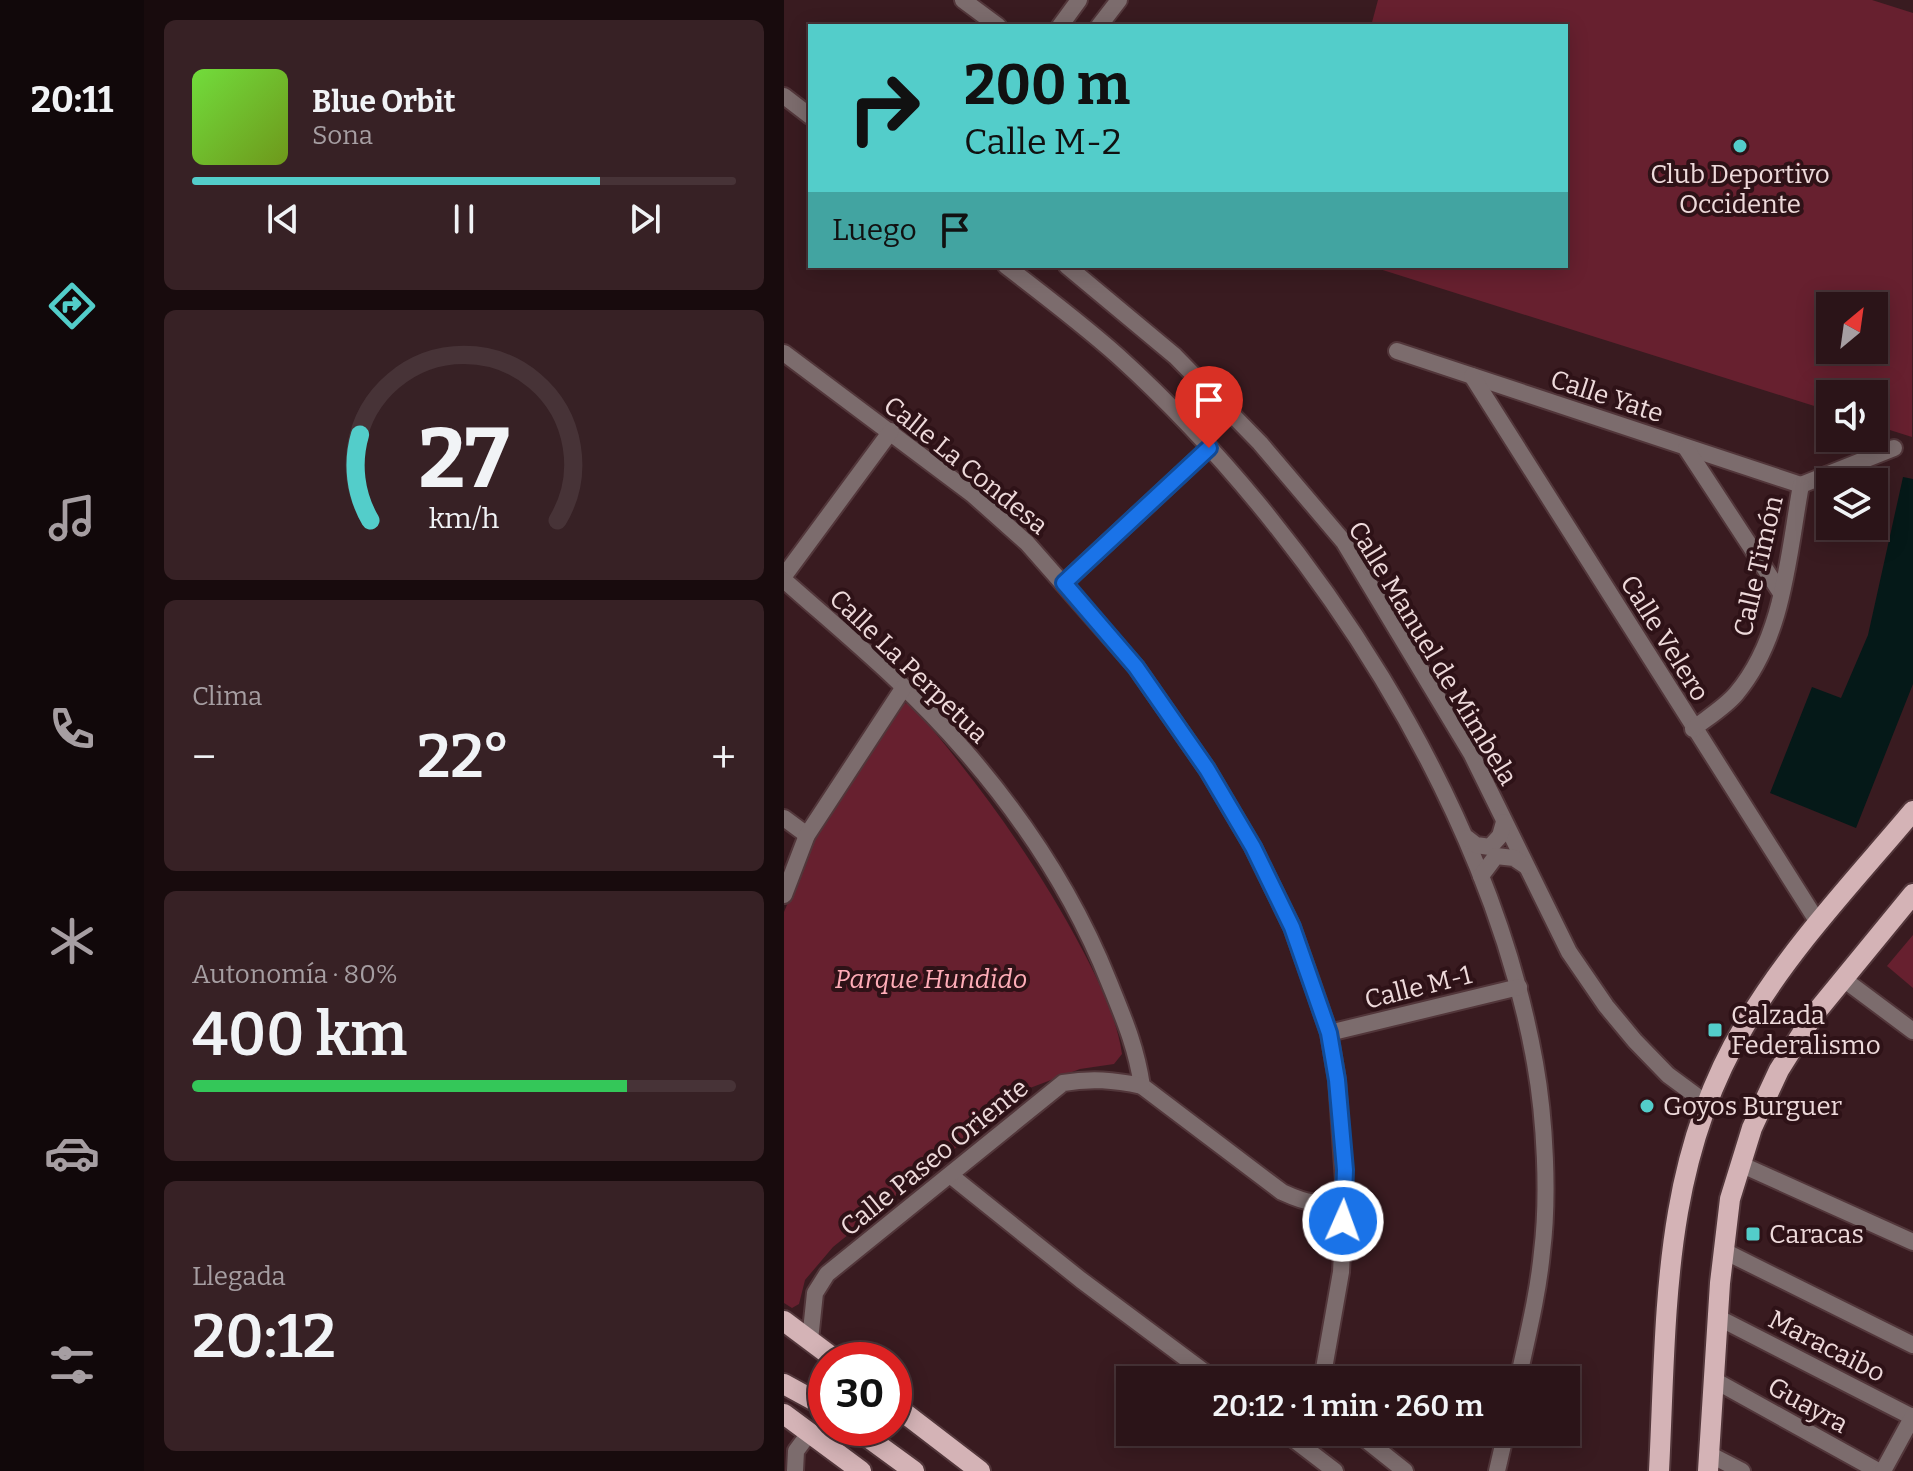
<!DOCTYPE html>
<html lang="es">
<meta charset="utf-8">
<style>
body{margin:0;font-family:Bitter,serif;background:#372125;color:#f1f3f6;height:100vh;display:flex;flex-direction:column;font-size:30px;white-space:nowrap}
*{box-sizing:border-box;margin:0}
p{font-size:26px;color:#a69ea2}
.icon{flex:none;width:44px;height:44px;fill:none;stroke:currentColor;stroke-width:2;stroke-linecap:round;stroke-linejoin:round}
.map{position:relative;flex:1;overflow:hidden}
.drawer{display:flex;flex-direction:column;gap:20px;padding:20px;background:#180b0d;width:640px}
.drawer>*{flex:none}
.guide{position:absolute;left:24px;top:24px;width:760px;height:244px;border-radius:0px;box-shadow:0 4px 20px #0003,0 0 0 2px #473337;background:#53cdca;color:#111;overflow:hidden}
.needle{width:52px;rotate:29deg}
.controls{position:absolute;left:1032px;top:292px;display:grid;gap:16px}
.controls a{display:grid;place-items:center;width:72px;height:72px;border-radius:0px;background:#2b1418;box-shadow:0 4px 20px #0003,0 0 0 2px #473337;font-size:40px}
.speed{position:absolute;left:24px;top:1342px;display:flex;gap:16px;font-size:40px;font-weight:700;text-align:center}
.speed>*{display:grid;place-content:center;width:104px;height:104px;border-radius:50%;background:#2b1418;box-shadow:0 4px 20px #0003,0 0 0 2px #473337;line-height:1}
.speed .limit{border:12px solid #d22;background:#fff;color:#111}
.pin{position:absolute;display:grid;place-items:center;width:68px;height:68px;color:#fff;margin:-82px -34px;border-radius:50% 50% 50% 0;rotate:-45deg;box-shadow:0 0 8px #0007}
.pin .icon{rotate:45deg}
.me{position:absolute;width:88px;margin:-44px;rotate:2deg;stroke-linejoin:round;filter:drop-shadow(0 0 6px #0008)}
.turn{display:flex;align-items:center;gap:28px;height:168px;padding:0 24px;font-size:36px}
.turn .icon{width:104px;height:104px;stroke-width:2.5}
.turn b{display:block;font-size:56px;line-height:68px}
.then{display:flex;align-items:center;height:76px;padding:0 24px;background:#0003;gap:16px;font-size:30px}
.big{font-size:60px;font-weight:600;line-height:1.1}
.drawer .widget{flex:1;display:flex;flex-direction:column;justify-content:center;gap:12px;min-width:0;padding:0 28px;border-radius:12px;background:#372125}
.drawer .dial{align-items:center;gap:0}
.dial svg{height:208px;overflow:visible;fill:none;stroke:#473337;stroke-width:7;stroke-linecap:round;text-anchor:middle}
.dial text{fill:#f1f3f6;stroke:none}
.song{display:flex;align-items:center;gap:24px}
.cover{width:96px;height:96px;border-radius:12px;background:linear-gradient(135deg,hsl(100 70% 55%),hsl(80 70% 35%))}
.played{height:8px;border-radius:4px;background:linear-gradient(90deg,#53cdca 75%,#473337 75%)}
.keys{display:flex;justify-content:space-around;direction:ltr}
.heat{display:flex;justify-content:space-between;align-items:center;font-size:44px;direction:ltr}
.charge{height:12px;border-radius:6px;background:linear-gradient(90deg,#34c759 80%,#473337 0)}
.trip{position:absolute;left:332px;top:1366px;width:464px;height:80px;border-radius:0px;background:#2b1418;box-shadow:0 4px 20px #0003,0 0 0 2px #473337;font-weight:600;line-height:80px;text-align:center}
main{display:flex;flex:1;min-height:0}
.menu{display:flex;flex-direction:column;width:144px;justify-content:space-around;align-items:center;background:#11080a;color:#a69ea2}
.menu .icon{width:56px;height:56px}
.menu .active{color:#53cdca}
.menu b{font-size:36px;color:#f1f3f6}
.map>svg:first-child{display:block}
.green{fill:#67202f;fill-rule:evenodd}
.water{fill:#051918}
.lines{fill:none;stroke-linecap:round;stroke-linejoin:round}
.street-casing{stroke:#52363a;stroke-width:20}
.primary-casing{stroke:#52363a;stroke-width:24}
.street{stroke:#7c6c6d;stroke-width:16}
.primary{stroke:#d4b3b6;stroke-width:20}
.route-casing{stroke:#114b97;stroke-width:20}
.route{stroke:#1a73e8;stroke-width:14}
.poi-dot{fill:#53cdca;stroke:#2e1217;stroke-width:3}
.labels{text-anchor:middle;stroke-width:8;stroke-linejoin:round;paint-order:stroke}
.poi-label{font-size:26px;fill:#eedadb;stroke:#2e1217;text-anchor:start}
.street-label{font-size:26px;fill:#eedadb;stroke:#2e1217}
.park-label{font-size:26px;font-style:italic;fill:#ffadb8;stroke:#2e1217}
</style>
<main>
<nav class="menu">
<b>20:11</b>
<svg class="icon active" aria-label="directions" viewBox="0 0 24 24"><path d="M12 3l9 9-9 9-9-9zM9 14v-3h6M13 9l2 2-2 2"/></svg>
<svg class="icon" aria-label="music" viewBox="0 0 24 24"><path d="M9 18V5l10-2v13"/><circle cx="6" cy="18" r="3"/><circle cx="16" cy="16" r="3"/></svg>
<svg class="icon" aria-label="phone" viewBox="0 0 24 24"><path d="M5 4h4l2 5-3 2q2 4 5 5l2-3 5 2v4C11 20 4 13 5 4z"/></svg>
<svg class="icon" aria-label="climate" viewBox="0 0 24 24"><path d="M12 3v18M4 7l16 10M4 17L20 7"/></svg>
<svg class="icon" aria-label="car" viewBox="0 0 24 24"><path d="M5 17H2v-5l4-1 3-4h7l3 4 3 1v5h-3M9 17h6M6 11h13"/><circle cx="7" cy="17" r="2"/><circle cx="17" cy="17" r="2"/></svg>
<svg class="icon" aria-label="filters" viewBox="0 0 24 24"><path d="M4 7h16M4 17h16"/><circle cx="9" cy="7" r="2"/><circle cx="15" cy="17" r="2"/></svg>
</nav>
<section class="drawer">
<div class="widget">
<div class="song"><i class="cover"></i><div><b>Blue Orbit</b><p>Sona</p></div></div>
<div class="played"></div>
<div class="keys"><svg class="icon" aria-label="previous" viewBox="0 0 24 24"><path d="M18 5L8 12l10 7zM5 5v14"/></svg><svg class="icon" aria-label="pause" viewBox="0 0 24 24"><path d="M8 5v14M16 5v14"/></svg><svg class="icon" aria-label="next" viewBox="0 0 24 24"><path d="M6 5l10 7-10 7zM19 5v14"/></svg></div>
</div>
<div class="widget dial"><svg viewBox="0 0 100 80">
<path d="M14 69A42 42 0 1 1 86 69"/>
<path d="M14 69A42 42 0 0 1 10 36" stroke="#53cdca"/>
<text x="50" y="56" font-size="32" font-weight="700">27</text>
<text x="50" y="72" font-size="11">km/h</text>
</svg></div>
<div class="widget"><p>Clima</p>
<div class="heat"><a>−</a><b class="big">22°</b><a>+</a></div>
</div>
<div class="widget"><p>Autonomía · 80%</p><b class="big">400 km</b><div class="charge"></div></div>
<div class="widget"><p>Llegada</p><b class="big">20:12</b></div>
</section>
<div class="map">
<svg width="1129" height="1471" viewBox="0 0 1129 1471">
<rect width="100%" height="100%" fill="#391b20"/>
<g class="green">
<path d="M 594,0 L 1088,0 L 1129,13 L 1128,437 L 1090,425 L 1090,394 L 1046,394 L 1046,411 L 586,266 L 782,266 L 782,26 L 587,26 ZM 1090,306 L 1090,350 L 1046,350 L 1046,306 Z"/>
<path d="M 120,703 L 127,704 C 193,781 252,861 299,951 C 315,982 333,1018 338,1054 L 330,1064 L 296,1069 L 246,1088 L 49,1247 L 21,1280 L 15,1304 L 8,1308 L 0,1303 L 0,912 L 34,830 L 115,706 Z"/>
<polygon points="1129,935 1129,988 1103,966"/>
</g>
<polygon class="water" points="1119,477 1129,479 1129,684 1072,828 986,793 1028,687 1057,698 1084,635"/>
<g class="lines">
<defs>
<g id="street">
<polyline points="179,0 214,26"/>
<polyline points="276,26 295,0"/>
<polyline points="315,26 335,0"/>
<polyline points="0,96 26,116"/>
<path d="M 222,266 C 260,295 298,324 334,356 C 528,532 705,803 751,1063 C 761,1119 765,1196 758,1252 C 754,1295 743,1338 734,1380"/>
<polyline points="283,266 391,356 476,443 560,542 687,753 785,952 822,1006 851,1041 884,1075 922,1103"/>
<polyline points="613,351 1017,485"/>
<polyline points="0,353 188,494 243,543 352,667 423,769 469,847 508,927 530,989 545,1033 553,1080 561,1196 557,1272 538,1380"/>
<polyline points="688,376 1035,924"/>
<polyline points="902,448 997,593"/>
<polyline points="1017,485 1110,448"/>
<polyline points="0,576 107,431"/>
<path d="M 0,580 C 62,635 127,688 181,751 C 240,819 292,899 325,982 C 340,1019 352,1046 358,1086 L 498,1192 C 524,1204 534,1206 561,1196"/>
<polyline points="280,583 425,448"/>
<path d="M 909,729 C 923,718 941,707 952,694 C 1000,637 1004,556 1017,485"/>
<polyline points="0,818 23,835"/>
<polyline points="683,838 692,845 706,847 716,836 720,822"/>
<polyline points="697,876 712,856 730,858 742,866"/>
<polyline points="0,895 23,835 120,687"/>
<polyline points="1058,978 1129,1031"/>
<polyline points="545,1033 735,987"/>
<polyline points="956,1164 1129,1242"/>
<polyline points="166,1175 297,1280 431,1380"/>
<polyline points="940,1251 1129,1345"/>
<polyline points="935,1318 1128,1417"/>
<path d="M 26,1340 L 31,1293 L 43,1274 L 279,1083 C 307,1078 330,1080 358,1086"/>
<polyline points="930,1380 1094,1471"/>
<polyline points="500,1432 551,1471"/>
<polyline points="572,1432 621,1471"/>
<polyline points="925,1454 958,1471"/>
<polyline points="11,1471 12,1451 26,1432"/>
<polyline points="713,1471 722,1432"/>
<polyline points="1099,1471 1129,1416"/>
</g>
<g id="primary">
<polyline points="0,1321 52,1360"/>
<polyline points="0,1384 42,1407"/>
<polyline points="110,1405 196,1471"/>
<polyline points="0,1414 77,1471"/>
<polyline points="71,1428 130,1471"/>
<path d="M 875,1471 C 883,1315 877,1164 961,1025 C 1007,947 1071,880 1129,811"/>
<polyline points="924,1471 936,1283 946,1199 968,1128 995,1070 1029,1016 1129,894"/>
</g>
</defs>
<use href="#street" class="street-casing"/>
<use href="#primary" class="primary-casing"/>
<use href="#street" class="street"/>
<use href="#primary" class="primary"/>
</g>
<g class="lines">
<defs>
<polyline id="route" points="425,448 280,583 352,667 423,769 469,847 508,927 545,1033 553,1080 561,1170 559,1221"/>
</defs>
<use href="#route" class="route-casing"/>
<use href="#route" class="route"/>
</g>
<g class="poi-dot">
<circle cx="956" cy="146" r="8"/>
<rect x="923" y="1022" width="16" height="16" rx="4"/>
<circle cx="863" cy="1106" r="8"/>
<rect x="961" y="1226" width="16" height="16" rx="4"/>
</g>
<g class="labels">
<g class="poi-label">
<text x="956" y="183" text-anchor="middle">Club Deportivo<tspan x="956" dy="30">Occidente</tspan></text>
<text x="947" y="1024">Calzada<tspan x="947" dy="30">Federalismo</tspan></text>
<text x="879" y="1115">Goyos Burguer</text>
<text x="985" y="1243">Caracas</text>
</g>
<g class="street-label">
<text transform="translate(823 396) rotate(18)" y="9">Calle Yate</text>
<text transform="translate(182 465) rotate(39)" y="9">Calle La Condesa</text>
<text transform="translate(974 566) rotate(-77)" y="9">Calle Timón</text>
<text transform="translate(881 638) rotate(58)" y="9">Calle Velero</text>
<text transform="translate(649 653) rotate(59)" y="9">Calle Manuel de Mimbela</text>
<text transform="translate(125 666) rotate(44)" y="9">Calle La Perpetua</text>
<text transform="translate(634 987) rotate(-14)" y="9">Calle M-1</text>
<text transform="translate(150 1157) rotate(-39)" y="9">Calle Paseo Oriente</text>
<text transform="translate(1043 1346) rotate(27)" y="9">Maracaibo</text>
<text transform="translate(1024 1405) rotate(29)" y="9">Guayra</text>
</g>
<g class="park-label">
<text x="147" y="988">Parque Hundido</text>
</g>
</g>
</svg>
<div class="controls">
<a><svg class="needle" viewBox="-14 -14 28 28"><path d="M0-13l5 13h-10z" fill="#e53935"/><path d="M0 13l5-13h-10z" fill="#a69ea2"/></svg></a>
<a><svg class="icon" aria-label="sound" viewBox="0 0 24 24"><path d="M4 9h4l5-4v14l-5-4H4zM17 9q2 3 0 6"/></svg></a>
<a><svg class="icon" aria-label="layers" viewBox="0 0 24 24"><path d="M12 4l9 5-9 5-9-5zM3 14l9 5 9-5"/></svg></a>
</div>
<div class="speed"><div class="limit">30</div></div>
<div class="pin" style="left:425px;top:448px;background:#d93025"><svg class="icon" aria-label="arrive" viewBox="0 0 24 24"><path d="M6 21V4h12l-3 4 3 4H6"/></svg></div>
<svg class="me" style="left:559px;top:1221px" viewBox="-20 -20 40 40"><circle r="17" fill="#1a73e8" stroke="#fff" stroke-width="3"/><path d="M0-11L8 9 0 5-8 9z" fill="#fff"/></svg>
<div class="trip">20:12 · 1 min · 260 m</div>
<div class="guide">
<div class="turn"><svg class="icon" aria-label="right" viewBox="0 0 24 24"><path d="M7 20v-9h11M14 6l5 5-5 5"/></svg><div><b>200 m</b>Calle M-2</div></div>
<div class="then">Luego<svg class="icon" aria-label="arrive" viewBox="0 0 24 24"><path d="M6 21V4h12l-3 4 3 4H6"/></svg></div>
</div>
</div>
</main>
